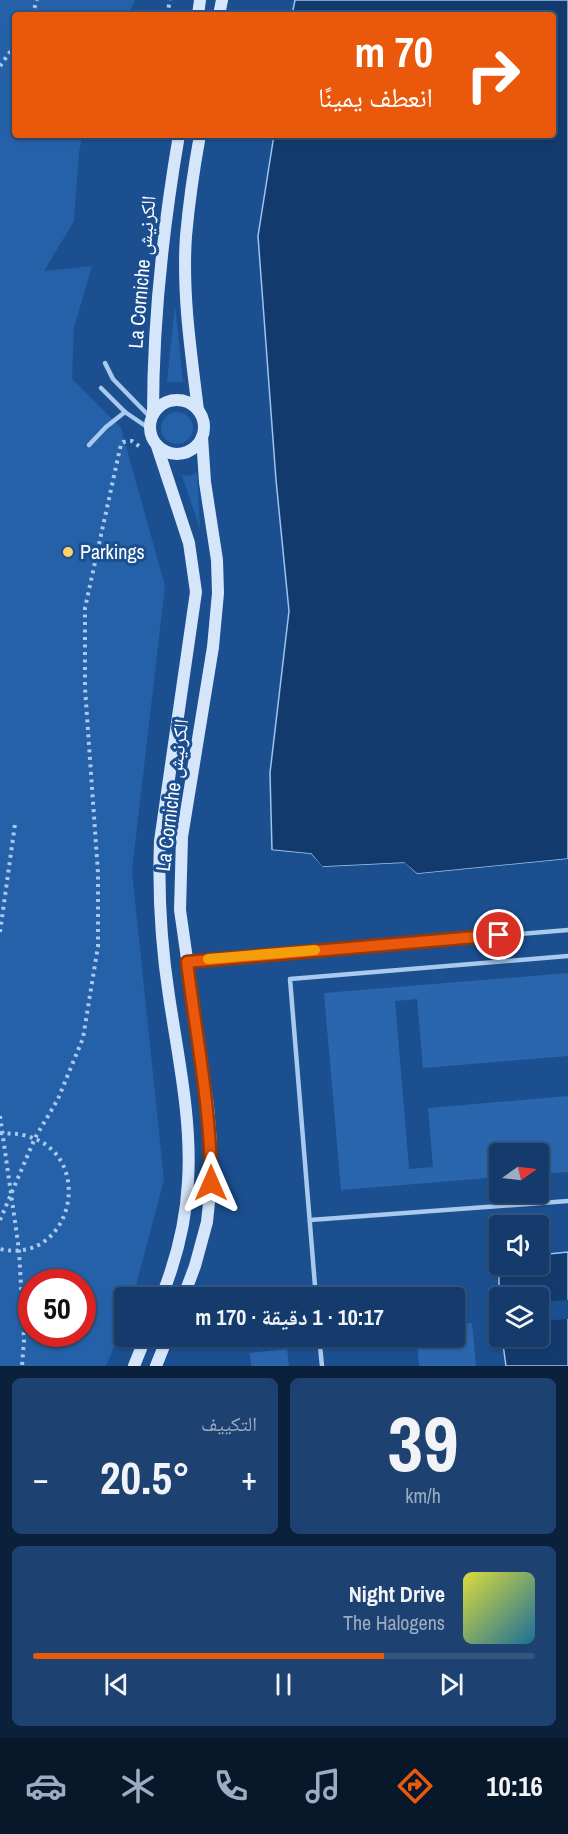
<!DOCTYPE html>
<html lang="ar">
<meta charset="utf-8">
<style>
body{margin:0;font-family:"Archivo Narrow","Noto Naskh Arabic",sans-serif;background:#1d4271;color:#f1f3f6;direction:rtl;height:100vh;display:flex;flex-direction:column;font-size:22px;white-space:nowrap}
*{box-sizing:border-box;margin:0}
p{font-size:20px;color:#9dadc1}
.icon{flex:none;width:33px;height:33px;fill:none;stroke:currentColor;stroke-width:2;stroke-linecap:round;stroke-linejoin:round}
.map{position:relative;height:1366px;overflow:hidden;direction:ltr}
.panel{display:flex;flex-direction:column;gap:12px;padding:12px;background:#0b203b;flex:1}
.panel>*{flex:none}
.guide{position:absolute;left:12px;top:12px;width:544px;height:126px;border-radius:6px;box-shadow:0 2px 4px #0004,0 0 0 2px #33557e;direction:rtl;background:#ea580c;color:#fff;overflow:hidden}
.needle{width:39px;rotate:76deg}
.fabs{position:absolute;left:489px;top:1143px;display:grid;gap:12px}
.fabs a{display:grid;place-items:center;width:60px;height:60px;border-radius:6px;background:#143b6b;box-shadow:0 2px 4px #0004,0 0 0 2px #33557e;font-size:30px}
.speed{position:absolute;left:18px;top:1269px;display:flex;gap:12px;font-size:30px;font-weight:700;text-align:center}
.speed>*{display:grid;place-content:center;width:78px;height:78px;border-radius:50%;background:#143b6b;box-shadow:0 2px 4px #0004,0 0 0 2px #33557e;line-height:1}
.speed .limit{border:9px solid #d22;background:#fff;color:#111}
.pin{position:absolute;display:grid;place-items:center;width:51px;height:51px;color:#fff;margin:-26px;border:3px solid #fff;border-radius:50%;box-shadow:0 2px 6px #0007}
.me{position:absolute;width:66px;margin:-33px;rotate:0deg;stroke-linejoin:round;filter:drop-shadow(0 0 4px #0008)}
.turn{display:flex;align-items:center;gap:21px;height:126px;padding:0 24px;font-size:27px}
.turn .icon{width:78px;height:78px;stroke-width:2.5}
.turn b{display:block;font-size:42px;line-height:51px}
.big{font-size:45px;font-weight:700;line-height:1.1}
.panel .widget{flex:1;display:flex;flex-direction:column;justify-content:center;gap:9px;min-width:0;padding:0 21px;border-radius:9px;background:#1d4271}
.panel .dial{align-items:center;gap:0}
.dial b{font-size:78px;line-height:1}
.song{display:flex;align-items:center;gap:18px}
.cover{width:72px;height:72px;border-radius:9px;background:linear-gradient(135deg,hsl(60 70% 55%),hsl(200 70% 35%))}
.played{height:6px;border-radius:3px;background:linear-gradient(90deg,#ea580c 70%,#33557e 70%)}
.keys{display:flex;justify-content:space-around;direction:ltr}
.heat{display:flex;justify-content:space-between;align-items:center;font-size:33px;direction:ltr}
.panel .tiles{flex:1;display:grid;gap:12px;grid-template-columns:1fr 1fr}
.widget:last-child{grid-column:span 2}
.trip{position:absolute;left:114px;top:1287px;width:351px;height:60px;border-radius:6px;background:#143b6b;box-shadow:0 2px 4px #0004,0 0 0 2px #33557e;font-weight:700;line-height:60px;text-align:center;direction:rtl}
.menu{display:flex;height:96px;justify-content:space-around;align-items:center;background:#08182b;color:#9dadc1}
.menu .icon{width:42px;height:42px}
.menu .on{color:#ea580c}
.menu b{font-size:27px;color:#f1f3f6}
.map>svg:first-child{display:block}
.green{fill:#2461a8;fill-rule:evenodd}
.water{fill:#123a6d;stroke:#9cc4f0;stroke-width:1.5}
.pier{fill:#1b4f8f}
.building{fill:#2a66ad}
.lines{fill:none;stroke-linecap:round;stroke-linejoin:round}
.path{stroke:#a9c9ee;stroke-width:4;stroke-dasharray:3 4.5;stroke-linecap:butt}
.lane{stroke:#a9c9ee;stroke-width:4.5}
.secondary{stroke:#d6e6fa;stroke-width:12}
.route-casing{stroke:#983908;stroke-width:15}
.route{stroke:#ea580c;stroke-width:10}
.slow{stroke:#f59e0b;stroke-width:10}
.poi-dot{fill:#ffd166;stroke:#1b4f8f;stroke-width:2}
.labels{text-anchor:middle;stroke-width:6;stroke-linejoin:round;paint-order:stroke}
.street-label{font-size:20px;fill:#fff;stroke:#1b4f8f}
.poi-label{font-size:20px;fill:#fff;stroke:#1b4f8f;text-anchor:start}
</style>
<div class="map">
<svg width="568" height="1366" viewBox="0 0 568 1366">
<rect width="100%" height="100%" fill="#1b4f8f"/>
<g class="green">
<path d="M 0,0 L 135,0 L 128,15 L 15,15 L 15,135 L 83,135 L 79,152 L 74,221 L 44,271 L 92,266 L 74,328 L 72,379 L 121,428 L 165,586 L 132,871 L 164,1180 L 133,1297 L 124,1298 L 124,1323 L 106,1366 L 0,1366 ZM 32,1282 L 82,1282 L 82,1334 L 32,1334 Z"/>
<polygon points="175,305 183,382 167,382"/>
<circle cx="177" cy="428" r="16"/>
<polygon points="197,472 200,529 182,475 190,476"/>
</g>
<g class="water">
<polygon points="295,0 568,0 568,859 417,874 404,863 322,867 311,854 272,850 270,773 289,611 276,480 258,236 274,135 554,135 554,15 292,15"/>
<polygon points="568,1252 568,1366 506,1366 502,1337 538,1336 538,1298 500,1298 499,1303 499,1267 500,1265 538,1264 539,1255"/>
</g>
<g class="pier">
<polygon points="269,850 311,854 323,867 405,863 417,874 568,859 568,862 417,877 404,866 322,870 310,857 272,853"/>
<polygon points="568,1300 568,1319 539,1321 539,1302"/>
</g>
<g class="building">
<polygon points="568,973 568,1056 423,1068 417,999 395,1001 409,1169 433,1167 428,1108 568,1096 568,1172 538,1174 538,1154 500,1154 500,1177 341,1190 324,993"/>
<polygon points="472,1323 476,1366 419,1366 417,1338 454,1336 454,1324"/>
<polygon points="287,1349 289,1366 251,1366 250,1353"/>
</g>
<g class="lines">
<g class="path">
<polyline points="32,15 37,0"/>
<polyline points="167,15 170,0"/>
<polyline points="0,66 15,45"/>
<polyline points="0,932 15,824"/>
<polyline points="0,1116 19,1250 24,1340 22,1366"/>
<path d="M 0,1133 C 8,1134 16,1133 23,1135 C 98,1151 74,1266 0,1249"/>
<polyline points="0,1220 35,1138 58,1099 83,1038 98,946 98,873 85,688 85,608 121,444 123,442 132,441 139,446"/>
</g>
<g class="lane">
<polyline points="105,363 113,379 151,418"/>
<polyline points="101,388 125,412 150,429"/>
<polyline points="89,445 106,427 125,412"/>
<polyline points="188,961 568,930"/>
<polyline points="310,1220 568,1201"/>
<polyline points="316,1298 290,979 568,956"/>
<polyline points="319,1336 322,1366"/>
</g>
<g class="secondary">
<polyline points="198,15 200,0"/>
<polyline points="219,15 222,0"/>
<circle cx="177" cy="427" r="27"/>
<path d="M 198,410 C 191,353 182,293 186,236 C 189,202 194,168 200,135"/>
<path d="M 153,414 C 153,320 163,228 179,135"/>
<path d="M 157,446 L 189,543 L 196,592 L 160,841 C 158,894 161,944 169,996 C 178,1057 192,1120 188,1182 C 186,1221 176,1261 161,1298"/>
<polyline points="183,1298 195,1266 207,1222 211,1183 211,1143 208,1106 180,910 182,837 213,647 218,593 217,560 205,482 202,437"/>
<polyline points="134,1366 146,1336"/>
<polyline points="156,1366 168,1336"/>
</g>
</g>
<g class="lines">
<defs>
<path id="route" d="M 211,1183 C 211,1108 196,1036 187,962 L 499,935"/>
</defs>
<use href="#route" class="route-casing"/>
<use href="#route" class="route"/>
<polyline class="slow" points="208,959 315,950"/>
</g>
<circle class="poi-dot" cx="68" cy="552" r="6"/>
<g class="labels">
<g class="street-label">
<text transform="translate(142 272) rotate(-85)" y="7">La Corniche الكرنيش</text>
<text transform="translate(172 795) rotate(-83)" y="7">La Corniche الكرنيش</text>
</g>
<g class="poi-label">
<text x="80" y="559">Parkings</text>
</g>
</g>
</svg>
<div class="fabs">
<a><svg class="needle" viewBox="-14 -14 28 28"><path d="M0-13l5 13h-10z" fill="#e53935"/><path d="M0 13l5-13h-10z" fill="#9dadc1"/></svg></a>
<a><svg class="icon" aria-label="sound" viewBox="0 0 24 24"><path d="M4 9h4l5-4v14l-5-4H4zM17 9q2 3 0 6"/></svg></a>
<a><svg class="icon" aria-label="layers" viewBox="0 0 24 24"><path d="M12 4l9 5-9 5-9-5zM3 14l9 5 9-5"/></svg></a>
</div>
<div class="speed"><div class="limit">50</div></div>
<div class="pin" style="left:499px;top:935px;background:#d93025"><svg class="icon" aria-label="arrive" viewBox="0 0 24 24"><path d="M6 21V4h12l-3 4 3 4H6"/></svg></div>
<svg class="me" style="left:211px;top:1183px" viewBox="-20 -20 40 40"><path d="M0-17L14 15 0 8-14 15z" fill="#ea580c" stroke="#fff" stroke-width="4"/></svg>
<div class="trip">10:17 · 1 دقيقة · 170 m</div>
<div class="guide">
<div class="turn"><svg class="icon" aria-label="right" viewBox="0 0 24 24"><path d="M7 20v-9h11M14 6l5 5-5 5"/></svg><div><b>70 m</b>انعطف يمينًا</div></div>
</div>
</div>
<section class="panel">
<div class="tiles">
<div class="widget dial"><b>39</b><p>km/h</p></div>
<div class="widget"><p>التكييف</p>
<div class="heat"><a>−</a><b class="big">20.5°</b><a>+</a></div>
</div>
<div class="widget">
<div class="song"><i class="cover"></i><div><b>Night Drive</b><p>The Halogens</p></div></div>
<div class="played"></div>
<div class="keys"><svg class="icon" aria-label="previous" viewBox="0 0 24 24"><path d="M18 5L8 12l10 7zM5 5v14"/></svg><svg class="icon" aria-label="pause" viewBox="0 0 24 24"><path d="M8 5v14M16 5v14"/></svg><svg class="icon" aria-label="next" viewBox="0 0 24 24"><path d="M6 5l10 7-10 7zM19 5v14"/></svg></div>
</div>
</div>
</section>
<nav class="menu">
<b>10:16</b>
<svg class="icon on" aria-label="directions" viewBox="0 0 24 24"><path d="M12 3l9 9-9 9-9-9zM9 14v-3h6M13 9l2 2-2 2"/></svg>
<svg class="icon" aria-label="music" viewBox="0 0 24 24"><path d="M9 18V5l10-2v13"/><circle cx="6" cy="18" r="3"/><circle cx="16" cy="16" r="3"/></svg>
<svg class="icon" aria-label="phone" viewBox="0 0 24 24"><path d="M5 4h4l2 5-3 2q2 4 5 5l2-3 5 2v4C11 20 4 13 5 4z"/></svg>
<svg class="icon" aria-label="climate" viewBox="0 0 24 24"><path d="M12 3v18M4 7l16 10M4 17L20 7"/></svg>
<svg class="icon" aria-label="car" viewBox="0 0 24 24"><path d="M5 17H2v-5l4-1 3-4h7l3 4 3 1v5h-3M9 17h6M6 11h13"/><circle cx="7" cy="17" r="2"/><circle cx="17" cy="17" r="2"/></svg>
</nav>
